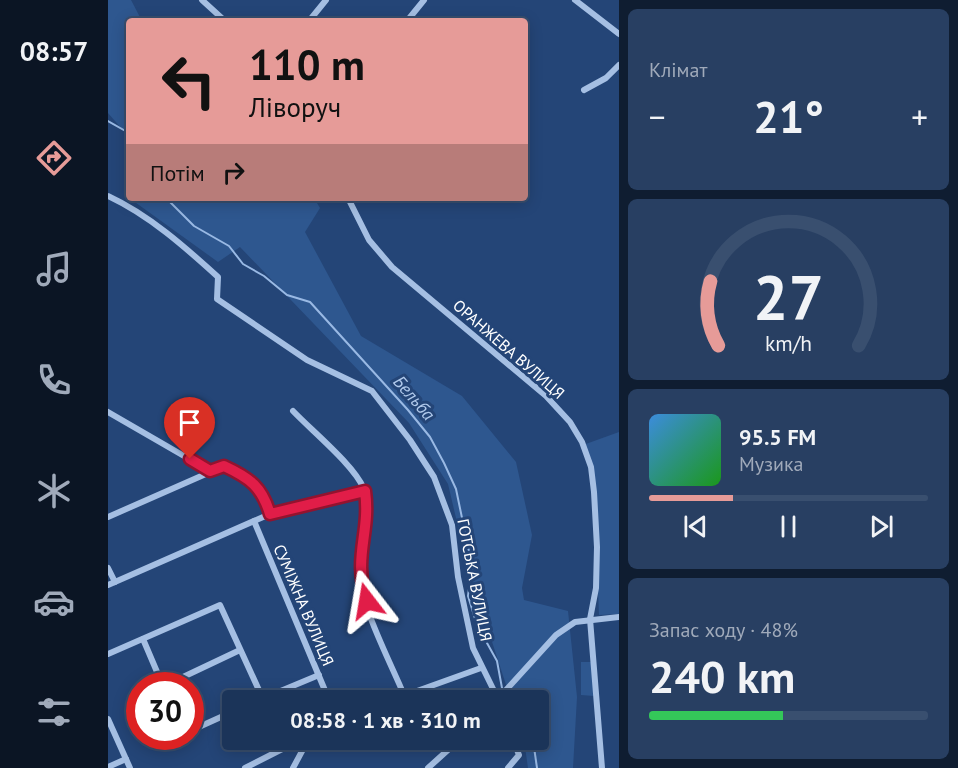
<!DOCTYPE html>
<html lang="uk">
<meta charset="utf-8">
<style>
body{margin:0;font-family:"PT Sans",sans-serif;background:#283f62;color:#f1f3f6;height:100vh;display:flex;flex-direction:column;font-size:22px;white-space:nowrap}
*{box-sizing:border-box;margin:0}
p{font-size:20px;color:#a0aaba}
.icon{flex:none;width:33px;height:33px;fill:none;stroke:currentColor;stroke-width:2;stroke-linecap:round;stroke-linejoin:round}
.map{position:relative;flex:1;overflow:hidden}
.drawer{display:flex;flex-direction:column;gap:9px;padding:9px;background:#0f1d31;width:339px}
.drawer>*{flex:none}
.top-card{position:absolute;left:18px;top:18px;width:402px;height:183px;border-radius:6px;box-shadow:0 3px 15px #0003,0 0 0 2px #394f6f;background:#e69b98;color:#111;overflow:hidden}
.speed{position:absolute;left:18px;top:672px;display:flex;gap:12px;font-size:30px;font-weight:700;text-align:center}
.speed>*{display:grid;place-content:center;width:78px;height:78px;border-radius:50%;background:#1b3459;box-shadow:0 3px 15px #0003,0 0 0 2px #394f6f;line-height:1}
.speed .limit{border:9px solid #d22;background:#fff;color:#111}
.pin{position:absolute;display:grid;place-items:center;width:51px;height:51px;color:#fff;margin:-62px -26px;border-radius:50% 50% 50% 0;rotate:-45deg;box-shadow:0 0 6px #0007}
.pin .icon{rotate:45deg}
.me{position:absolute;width:66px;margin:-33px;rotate:346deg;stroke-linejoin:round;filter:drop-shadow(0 0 4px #0008)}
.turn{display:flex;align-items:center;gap:21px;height:126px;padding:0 24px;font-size:27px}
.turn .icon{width:78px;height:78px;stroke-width:2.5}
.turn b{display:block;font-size:42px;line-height:51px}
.then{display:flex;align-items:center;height:57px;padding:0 24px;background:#0003;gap:12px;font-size:22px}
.big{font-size:45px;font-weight:600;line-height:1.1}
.drawer .card{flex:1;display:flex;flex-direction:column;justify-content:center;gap:9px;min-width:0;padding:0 21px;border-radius:9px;background:#283f62}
.drawer .dial{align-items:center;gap:0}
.dial svg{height:156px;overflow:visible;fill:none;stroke:#394f6f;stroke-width:7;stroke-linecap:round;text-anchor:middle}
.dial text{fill:#f1f3f6;stroke:none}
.song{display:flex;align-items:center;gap:18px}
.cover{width:72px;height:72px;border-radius:9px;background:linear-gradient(135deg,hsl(210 70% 55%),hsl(120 70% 35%))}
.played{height:6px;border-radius:3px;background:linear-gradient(90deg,#e69b98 30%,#394f6f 30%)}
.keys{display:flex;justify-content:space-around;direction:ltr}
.heat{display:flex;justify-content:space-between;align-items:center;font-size:33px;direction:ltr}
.charge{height:9px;border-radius:4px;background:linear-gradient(90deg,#34c759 48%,#394f6f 0)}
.trip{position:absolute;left:114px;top:690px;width:327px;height:60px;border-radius:6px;background:#1b3459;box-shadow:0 3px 15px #0003,0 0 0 2px #394f6f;font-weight:600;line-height:60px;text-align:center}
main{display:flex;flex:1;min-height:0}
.tab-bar{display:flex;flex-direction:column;width:108px;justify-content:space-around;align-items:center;background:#0b1524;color:#a0aaba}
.tab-bar .icon{width:42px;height:42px}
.tab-bar .current{color:#e69b98}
.tab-bar b{font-size:27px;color:#f1f3f6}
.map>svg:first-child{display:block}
.green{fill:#2e578f}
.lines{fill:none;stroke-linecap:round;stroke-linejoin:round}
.stream{stroke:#99b9e4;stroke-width:2}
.minor{stroke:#a5bfe3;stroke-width:6}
.route-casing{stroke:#92132f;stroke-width:15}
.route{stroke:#e11d48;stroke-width:10}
.labels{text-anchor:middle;stroke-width:6;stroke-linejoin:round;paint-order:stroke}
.street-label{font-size:16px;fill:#fff;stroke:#244577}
.water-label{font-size:18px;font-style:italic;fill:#b0c9eb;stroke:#244577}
</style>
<main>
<nav class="tab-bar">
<b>08:57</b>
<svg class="icon current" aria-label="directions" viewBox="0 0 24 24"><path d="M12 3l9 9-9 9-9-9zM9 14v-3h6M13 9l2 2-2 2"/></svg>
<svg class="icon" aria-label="music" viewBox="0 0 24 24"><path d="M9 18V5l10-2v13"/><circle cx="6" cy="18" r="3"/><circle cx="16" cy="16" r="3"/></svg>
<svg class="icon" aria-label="phone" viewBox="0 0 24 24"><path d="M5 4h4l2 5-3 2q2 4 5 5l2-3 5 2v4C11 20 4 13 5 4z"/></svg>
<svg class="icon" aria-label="climate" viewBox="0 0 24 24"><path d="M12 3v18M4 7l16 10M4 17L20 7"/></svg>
<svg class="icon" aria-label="car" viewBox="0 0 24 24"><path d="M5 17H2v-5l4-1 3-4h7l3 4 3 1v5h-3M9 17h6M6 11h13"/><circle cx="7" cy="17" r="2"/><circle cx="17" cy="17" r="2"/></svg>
<svg class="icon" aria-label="filters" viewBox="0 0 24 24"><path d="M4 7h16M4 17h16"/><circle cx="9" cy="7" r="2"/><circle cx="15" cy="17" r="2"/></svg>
</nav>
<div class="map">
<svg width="511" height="768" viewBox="0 0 511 768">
<rect width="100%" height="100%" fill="#244577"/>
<g class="green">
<polygon points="0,0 23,0 34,21 21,21 21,137 0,113"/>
<polygon points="26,198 206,198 212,208 197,232 253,336 354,396 408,462 424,535 414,588 416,600 460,611 469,697 465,768 420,768 416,740 430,740 430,700 403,700 359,565 340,484 301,423 132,247 110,262 24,200"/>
<polygon points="511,432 511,614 491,615 486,488 475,445"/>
<polygon points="473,662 486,662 486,696 473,695"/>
</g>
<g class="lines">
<g class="stream">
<polyline points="0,121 21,133"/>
<polyline points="58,198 86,226 121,246 135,264 156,276 179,295 202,302 300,410 322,437 336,463 348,489 364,566 360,596 369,625 389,661 394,688 404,700"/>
<polyline points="425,740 429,768"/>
</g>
<g class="minor">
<polyline points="94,0 117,21"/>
<polyline points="467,0 511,34"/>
<polyline points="201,21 218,0"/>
<polyline points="299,21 316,0"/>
<polyline points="476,90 498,78 511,65"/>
<path d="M 0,196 C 41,215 77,247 110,277 L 109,299 L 199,360 L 264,391 L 302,440 L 326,477 L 344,525 L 350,577 L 365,648 L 390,699"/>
<polyline points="240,198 261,240 284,267 438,396 462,422 474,442 483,467 486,492 489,547 488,588 482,619 494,768"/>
<path d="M 185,411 C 204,431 246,465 256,489 C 268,516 250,551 252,579 C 255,610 284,666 296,695"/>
<polyline points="0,412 102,471"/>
<path d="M 0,517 L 116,466 C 142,478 154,487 162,514"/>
<polyline points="146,521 221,700"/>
<polyline points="0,568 7,582"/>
<polyline points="0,585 162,514 257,491"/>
<polyline points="35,639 55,686"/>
<polyline points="0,654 112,605 155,699"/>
<polyline points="56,686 132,650"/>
<polyline points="151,700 211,675"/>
<polyline points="284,700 373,668"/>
<polyline points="389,700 448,635 467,622 511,617"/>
<polyline points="0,719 22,768"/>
<polyline points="82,731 124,712"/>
<polyline points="0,767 18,759"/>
<polyline points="137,768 192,740"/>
<polyline points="185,768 200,740"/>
<polyline points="320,768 351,740"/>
<polyline points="400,768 411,755 405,740"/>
</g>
</g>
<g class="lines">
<defs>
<path id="route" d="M 82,459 L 102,471 L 116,466 C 142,478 154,487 162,514 L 257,491 C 263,533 244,557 259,601"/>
</defs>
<use href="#route" class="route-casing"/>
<use href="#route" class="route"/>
</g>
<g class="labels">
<g class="street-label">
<text transform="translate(401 349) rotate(41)" y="6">ОРАНЖЕВА ВУЛИЦЯ</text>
<text transform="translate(367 580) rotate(79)" y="6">ГОТСЬКА ВУЛИЦЯ</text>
<text transform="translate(196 605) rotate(67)" y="6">СУМІЖНА ВУЛИЦЯ</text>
</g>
<g class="water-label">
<text transform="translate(306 398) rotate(49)" y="6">Бельба</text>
</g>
</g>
</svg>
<div class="speed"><div class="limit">30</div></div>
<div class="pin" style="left:82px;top:459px;background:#d93025"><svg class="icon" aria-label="arrive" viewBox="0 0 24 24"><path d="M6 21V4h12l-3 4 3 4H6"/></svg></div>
<svg class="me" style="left:259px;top:601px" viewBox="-20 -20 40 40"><path d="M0-17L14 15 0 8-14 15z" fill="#e11d48" stroke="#fff" stroke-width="4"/></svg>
<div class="trip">08:58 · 1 хв · 310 m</div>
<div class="top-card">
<div class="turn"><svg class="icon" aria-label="left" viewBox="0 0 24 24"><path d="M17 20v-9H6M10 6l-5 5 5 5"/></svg><div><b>110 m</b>Ліворуч</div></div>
<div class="then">Потім<svg class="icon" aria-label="right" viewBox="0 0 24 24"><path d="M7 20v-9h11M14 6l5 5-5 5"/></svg></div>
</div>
</div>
<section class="drawer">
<div class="card"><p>Клімат</p>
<div class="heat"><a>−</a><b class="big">21°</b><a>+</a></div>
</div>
<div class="card dial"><svg viewBox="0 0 100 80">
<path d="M14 69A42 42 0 1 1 86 69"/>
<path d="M14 69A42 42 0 0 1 10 36" stroke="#e69b98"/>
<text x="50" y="56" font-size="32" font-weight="700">27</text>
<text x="50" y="72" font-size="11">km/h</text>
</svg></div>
<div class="card">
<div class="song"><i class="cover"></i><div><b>95.5 FM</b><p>Музика</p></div></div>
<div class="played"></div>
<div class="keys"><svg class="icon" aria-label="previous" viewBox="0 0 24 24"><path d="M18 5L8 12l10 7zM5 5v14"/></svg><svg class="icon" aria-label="pause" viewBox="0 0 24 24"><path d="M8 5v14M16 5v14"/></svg><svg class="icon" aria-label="next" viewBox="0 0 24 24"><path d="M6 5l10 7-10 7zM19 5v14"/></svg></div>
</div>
<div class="card"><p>Запас ходу · 48%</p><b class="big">240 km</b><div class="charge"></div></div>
</section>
</main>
